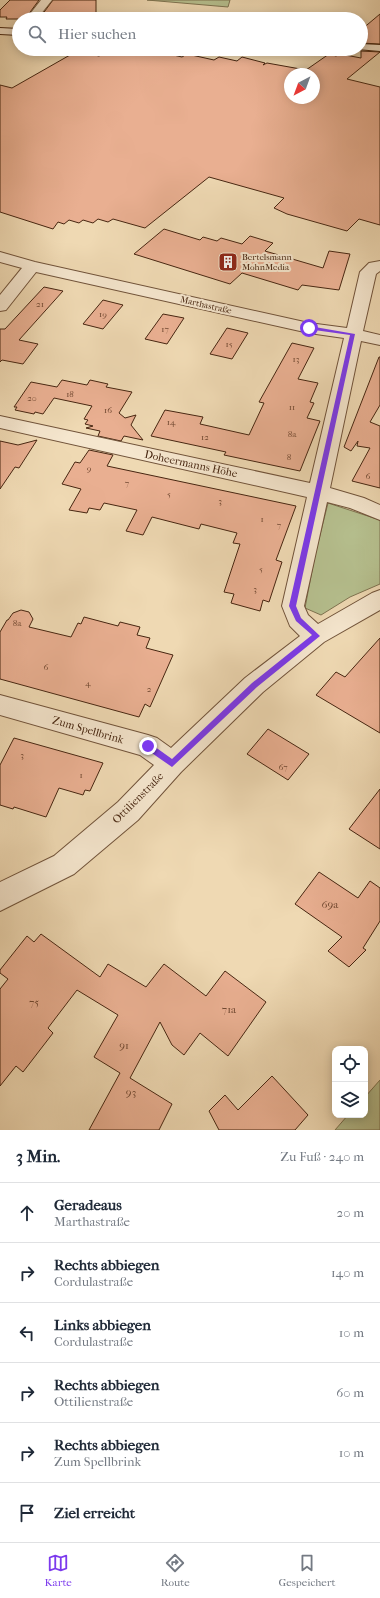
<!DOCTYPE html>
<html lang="de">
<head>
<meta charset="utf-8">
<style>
	:root { --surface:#fff; --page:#f6f6f7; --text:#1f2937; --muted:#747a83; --line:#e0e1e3; --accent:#7c3aed }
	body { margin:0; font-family:"IM FELL French Canon",serif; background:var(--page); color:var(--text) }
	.controls { position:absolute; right:12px; bottom:12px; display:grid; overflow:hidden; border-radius:8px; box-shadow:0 2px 10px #0003 }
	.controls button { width:36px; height:36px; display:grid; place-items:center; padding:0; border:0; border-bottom:1px solid var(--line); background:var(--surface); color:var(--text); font:20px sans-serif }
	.compass { position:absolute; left:284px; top:68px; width:36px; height:36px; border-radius:50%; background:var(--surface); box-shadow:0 2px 10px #0003; rotate:221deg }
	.stop { position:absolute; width:12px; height:12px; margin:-9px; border:3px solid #7c3aed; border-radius:50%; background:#fff }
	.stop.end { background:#7c3aed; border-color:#fff; box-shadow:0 1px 4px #0008 }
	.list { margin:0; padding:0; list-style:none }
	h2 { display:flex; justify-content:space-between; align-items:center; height:52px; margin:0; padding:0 16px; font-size:17px }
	h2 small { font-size:13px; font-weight:400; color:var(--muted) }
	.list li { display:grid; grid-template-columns:26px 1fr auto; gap:12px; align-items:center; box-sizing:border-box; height:60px; padding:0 16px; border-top:1px solid var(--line) }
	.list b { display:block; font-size:15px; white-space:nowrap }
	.list p { margin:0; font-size:13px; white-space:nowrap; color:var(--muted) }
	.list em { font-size:13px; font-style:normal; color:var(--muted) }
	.icon { flex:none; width:22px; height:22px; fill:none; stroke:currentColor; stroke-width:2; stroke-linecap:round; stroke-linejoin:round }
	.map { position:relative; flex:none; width:380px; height:1130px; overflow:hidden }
	.search { position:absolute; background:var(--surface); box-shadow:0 2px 10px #0003; left:12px; right:12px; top:12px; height:44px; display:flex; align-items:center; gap:10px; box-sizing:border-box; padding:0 14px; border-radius:22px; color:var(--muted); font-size:15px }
	.sheet { height:412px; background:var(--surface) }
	nav { display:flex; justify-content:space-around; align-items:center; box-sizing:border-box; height:56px; border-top:1px solid var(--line); background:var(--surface); font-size:11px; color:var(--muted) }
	nav a { display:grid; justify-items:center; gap:2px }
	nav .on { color:var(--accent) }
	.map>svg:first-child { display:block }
</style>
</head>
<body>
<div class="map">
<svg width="380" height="1130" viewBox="0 0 380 1130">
	<rect width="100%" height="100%" fill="#efd9b3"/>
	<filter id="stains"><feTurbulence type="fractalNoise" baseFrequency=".005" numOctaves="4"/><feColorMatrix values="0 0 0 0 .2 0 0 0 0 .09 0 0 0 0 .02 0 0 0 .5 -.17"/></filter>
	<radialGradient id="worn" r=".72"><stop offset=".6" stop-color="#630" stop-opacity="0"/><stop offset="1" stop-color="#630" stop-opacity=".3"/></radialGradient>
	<g fill="#b6c08f" stroke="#7e7350">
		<path d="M147,0H230L228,7Z"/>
		<path d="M328,503L380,520V584L350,597L321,615L305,608L315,555Z"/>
		<path d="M380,1080V1130H335L348,1115H365V1097Z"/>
	</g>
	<g fill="#e9af91" stroke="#472611" fill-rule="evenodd">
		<path d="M10,0H39L25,19H6L7,17H0V10Z"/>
		<path d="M53,0H96V14L54,16L52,19H39Z"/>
		<path d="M380,14V44L361,43V30Z"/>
		<path d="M110,50L128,54L133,50L150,54L156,51L182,57L187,54L214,60L219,57L237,61L242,57L265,63L263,65L267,63L306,70L329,54L336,56L340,54L361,58V51L380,52L347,79L380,87V225L359,219L347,231L287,214L274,208L284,198L209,177L145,228L113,219L108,222L98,219L93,223L83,220L79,223L69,220L64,224L58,222L53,229L0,212V85L12,88L77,51L99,56ZM290,74H314V98H290Z"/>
		<path d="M164,229L200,240L203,237L217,241L221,238L242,244L250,236L273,243L265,251L323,268L329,251L350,254L339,290L302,285L298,290L242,273L230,284L134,254Z"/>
		<path d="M44,287L63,291L19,340L38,344L23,364L2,360L0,362V329H5Z"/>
		<path d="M103,300L123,305L103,329L83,324Z"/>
		<path d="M163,314L184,318L167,344L145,339Z"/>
		<path d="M227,328L248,333L232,359L210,354Z"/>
		<path d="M292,343L314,348L298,379L318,383L310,402L314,403L307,418L320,421L300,471L224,455L226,452L151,436L165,410L203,417L200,424L249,435L264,403L259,402Z"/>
		<path d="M379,357H380V405L370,422L380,426V488L352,481L370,448L357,446L358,441L351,451L344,447Z"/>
		<path d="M62,380L87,385L90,380L108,384L106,387L132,392L119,413L125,418L136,415L131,425L143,440L124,436L121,441L98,436L100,431L86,428L93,426L85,424L88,420L84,419L92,406L54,398L43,414L35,412L34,414L15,410L17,407H14L31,382L57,387Z"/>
		<path d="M37,440L19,468L15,467L0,489V441L18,445Z"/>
		<path d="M89,450L113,455L107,466L296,506L276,560L282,562L269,602L263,600L260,611L231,603L234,594L224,592L240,544L233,543L237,533L201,524L199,529L152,517L143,535L126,531L137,510L104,503L100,510L89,508L87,513L69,510L81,489L62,484L75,462L80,463Z"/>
		<path d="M21,610L29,612L33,619L29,627L71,637L78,623L81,624L84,617L118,626L120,622L140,627L137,635L150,638L146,648L173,655L150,707L145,704L139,717L0,679V632L7,620H8L13,613Z"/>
		<path d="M380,638V733L316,695L336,672L345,677Z"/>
		<path d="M268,729L309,754L288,780L247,754Z"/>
		<path d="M14,738L103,763L90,791L85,790L83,795L59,788L46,817L14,807L13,809L0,805V765Z"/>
		<path d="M380,789V849L349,829Z"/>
		<path d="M319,872L358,898L370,881L380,888V921L363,948L366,950L349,967L328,951L342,937L295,904Z"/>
		<path d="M41,934L100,977L108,964L146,987L164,964L206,996L225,971L266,1002L228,1056L200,1033L184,1055L172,1045L160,1022L130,1078L172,1104L159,1130H89L120,1073L94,1057L118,1015L77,990L48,1028L53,1033L23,1072L16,1066L0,1086V989L8,979L0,973V970L27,936L34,942Z"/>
		<path d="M272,1076L308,1115L295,1130H219L209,1111L225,1095L238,1110Z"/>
	</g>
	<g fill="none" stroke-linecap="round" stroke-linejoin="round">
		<g stroke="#71533a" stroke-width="2">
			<g id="minor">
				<path d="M41,0H52L37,19H26Z"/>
				<path d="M0,252L35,262L309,323L347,328L360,272L369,263L380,261V271L376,274L363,331L380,335V345L361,341L330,488L364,498L380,505V520L350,508L327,502L304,606L308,615L318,624L372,593L380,590V610L324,642L263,692L181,772L138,820L74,874L0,911V882L54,856L118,802L154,765L140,755L0,715V695L148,735L157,738L171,748L245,678L300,636L290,626L282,606L307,497L0,428V416L310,483L344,338L309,333L36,272L6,310L0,311V295L22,268L0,262Z"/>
			</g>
		</g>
		<g stroke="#472611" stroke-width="2">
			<g id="secondary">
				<path d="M0,28L19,29V35L0,34Z"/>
				<path d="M361,44L380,45V51L357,49H361Z"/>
			</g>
		</g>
		<use href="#minor" fill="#f5e6ce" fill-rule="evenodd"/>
		<use href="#secondary" fill="#f5e6ce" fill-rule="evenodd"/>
	</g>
	<path fill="#7c3aed" d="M309,326L355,334L296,606L301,618L320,636L257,687L172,767L146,749V744H151L172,759L252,683L312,635L296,621L289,606L350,335L307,329V327Z"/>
	<defs>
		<g id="building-square" transform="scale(1)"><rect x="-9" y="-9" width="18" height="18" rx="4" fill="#8f2418" stroke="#f5e6ce"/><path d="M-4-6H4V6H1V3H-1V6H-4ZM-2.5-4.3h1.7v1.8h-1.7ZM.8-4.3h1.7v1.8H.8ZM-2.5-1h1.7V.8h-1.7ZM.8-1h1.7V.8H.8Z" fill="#fff"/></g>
	</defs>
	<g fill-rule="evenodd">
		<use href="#building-square" x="228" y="262"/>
	</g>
	<g text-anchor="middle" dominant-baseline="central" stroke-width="4" stroke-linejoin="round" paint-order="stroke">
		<g font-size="9" fill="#472611" stroke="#f5e6ce" text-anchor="start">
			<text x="242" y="257">Bertelsmann<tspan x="242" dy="10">MohnMedia</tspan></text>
		</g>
		<g font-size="9" fill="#704831">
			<text x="40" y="304">21</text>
			<text x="103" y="314">19</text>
			<text x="165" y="329">17</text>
			<text x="229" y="344">15</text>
			<text x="296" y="359">13</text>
			<text x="70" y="394">18</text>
			<text x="32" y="398">20</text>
			<text x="292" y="407">11</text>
			<text x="108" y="410">16</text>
			<text x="171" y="422">14</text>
			<text x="292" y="434">8a</text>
			<text x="205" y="437">12</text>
			<text x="289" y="457">8</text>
			<text x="89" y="468">9</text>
			<text x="368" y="476">6</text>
			<text x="127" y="483">7</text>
			<text x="169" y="494">5</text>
			<text x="220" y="501">3</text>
			<text x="262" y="519">1</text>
			<text x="279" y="525">7</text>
			<text x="261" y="569">5</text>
			<text x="255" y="589">3</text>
			<text x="17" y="623">8a</text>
			<text x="46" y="667">6</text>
			<text x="88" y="683">4</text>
			<text x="149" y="689">2</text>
			<text x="22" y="755">3</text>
			<text x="283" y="767">67</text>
			<text x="81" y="775">1</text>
		</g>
		<g font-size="9" fill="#472611" stroke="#f5e6ce">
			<text transform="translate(206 305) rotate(13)">Marthastraße</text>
		</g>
		<g font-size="11" fill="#472611" stroke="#f5e6ce">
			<text transform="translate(191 464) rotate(12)">Doheermanns Höhe</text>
			<text transform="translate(88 730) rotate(16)">Zum Spellbrink</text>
			<text transform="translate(138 798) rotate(-45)">Ottilienstraße</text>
		</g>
		<g font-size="11" fill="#704831">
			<text x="330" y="904">69a</text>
			<text x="34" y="1002">75</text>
			<text x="229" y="1009">71a</text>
			<text x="124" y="1045">91</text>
			<text x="131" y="1092">93</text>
		</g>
	</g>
	<rect width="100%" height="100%" filter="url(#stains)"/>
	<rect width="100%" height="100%" fill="url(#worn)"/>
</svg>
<div class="controls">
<button><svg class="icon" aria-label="locate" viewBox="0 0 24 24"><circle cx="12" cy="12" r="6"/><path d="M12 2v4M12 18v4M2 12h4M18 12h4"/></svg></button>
<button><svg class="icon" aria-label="layers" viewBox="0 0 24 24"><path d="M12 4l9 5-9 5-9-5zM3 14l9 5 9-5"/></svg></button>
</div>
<svg class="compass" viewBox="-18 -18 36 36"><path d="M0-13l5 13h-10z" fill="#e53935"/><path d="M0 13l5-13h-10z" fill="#747a83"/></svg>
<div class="stop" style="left:309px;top:328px"></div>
<div class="stop end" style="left:148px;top:746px"></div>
<div class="search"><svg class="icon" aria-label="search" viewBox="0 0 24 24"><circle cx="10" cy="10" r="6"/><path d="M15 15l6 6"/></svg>Hier suchen</div>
</div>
<section class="sheet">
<h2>3 Min.<small>Zu Fuß · 240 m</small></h2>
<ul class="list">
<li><svg class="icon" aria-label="ahead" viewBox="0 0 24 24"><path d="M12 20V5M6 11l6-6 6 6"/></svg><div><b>Geradeaus</b><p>Marthastraße</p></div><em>20 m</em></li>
<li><svg class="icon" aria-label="right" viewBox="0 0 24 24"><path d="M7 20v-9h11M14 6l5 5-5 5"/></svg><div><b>Rechts abbiegen</b><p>Cordulastraße</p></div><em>140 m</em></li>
<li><svg class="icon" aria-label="left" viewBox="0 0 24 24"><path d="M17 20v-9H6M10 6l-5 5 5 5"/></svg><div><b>Links abbiegen</b><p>Cordulastraße</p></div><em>10 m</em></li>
<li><svg class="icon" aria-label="right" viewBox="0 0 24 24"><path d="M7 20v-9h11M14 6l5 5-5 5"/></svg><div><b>Rechts abbiegen</b><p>Ottilienstraße</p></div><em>60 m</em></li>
<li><svg class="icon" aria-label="right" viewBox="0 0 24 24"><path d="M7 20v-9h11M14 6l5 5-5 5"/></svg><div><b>Rechts abbiegen</b><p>Zum Spellbrink</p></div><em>10 m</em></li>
<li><svg class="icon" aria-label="arrive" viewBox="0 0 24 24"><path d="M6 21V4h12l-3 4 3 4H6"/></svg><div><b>Ziel erreicht</b></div></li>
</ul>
</section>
<nav>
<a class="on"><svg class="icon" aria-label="map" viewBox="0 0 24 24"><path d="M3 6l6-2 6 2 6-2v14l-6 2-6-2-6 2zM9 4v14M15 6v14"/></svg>Karte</a>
<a><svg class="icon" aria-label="directions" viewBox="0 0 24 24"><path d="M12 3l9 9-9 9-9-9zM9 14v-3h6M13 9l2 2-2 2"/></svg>Route</a>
<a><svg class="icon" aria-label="saved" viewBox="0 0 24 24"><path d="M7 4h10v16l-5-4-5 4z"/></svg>Gespeichert</a>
</nav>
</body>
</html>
